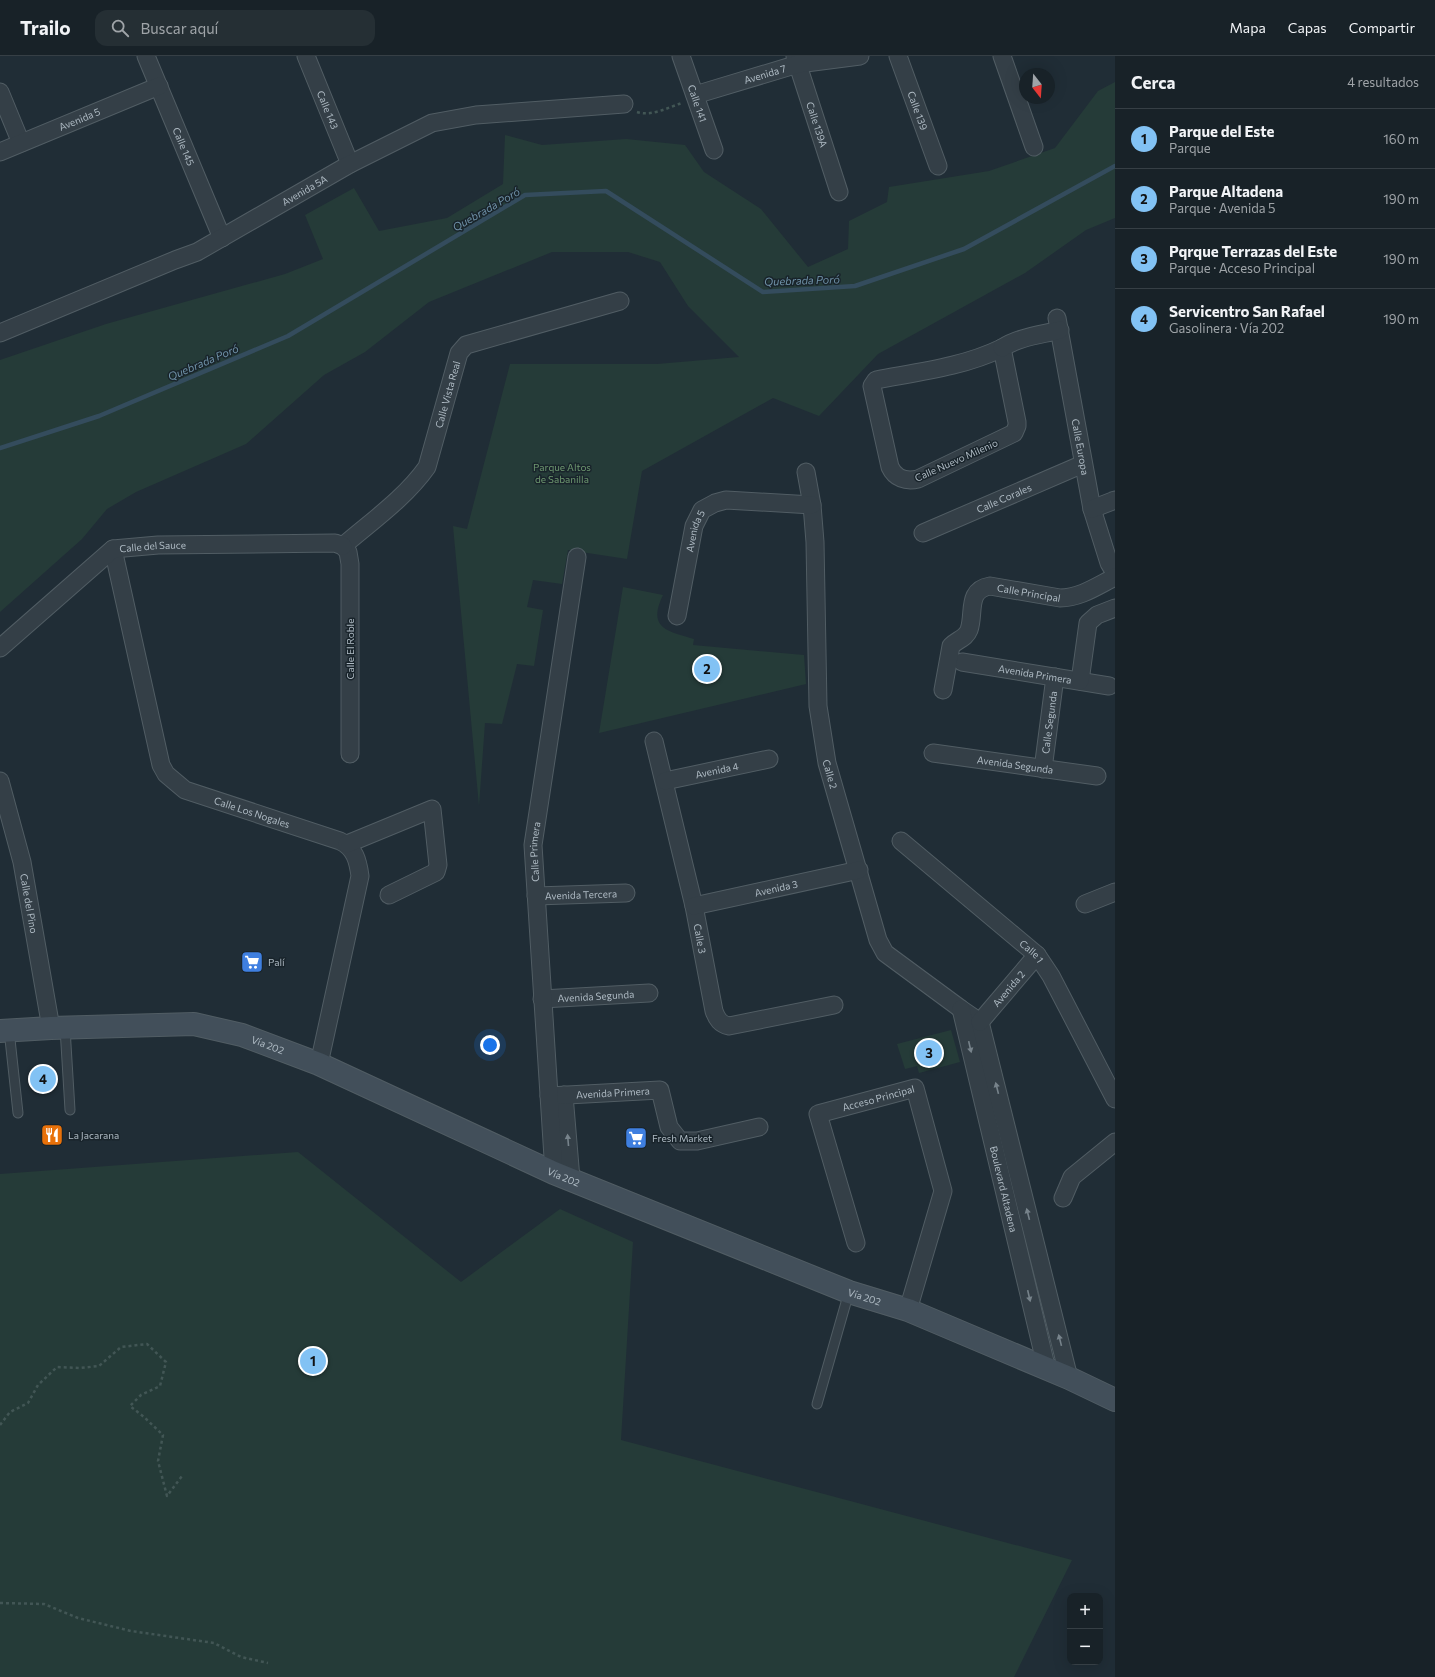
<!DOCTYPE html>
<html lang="es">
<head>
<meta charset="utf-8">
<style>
	:root { --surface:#182228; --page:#252f34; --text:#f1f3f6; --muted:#9fa4a8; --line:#363f45; --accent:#82c2f4 }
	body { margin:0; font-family:Commissioner,sans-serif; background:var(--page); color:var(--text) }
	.controls { position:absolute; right:12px; bottom:12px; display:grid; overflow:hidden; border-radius:8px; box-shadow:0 4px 16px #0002 }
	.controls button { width:36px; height:36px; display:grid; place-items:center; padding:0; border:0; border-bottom:1px solid var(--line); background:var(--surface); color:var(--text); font:20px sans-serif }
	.compass { position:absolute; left:1019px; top:12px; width:36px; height:36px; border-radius:50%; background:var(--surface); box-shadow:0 4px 16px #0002; rotate:163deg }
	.you { position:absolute; left:490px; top:989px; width:14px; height:14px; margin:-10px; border:3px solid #fff; border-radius:50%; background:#1a73e8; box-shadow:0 0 0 6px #1a73e833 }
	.badge { display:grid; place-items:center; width:26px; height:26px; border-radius:50%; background:var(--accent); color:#111; font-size:13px; font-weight:700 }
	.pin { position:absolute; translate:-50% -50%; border:2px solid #fff; box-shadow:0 1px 4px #0006 }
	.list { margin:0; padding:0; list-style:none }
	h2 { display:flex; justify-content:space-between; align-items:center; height:52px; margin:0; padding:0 16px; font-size:17px }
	h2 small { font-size:13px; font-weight:400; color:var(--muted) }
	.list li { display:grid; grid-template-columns:26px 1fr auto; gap:12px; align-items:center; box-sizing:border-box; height:60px; padding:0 16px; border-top:1px solid var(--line) }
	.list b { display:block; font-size:15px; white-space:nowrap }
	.list p { margin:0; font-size:13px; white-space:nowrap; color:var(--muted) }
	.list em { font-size:13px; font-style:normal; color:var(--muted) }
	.icon { flex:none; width:22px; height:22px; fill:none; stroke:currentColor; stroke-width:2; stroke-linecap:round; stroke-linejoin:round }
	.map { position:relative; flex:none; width:1115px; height:1621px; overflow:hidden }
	header { display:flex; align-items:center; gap:24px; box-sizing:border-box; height:56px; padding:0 20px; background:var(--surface); border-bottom:1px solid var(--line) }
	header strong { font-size:19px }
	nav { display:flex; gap:22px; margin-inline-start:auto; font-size:14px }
	.search { width:280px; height:36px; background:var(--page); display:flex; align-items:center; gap:10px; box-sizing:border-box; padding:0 14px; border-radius:12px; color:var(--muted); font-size:15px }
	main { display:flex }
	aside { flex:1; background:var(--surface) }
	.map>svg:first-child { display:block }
</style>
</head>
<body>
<header>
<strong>Trailo</strong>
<div class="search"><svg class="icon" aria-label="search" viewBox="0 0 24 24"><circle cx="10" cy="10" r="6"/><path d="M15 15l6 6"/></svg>Buscar aquí</div>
<nav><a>Mapa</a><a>Capas</a><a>Compartir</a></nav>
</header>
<main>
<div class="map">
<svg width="1115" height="1621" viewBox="0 0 1115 1621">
	<rect width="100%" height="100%" fill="#202d36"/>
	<g fill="#253b38">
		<path d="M1115,26V162L1086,174L1025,217L878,298L819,360L773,342L642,415L627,503L568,494L562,528L533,524L527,551L543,554L534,610L517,608L502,668L485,667L479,750L453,470L467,473L510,308H657L739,301L688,250L660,206L628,196H552L429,246L365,296L324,319L246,388L136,436L107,453L82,483L0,556V304L106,268L285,218L323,203L305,159L354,132L379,175L447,162L503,128L505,79L542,89L626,83L685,89L704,116L761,153L808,211L848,193L849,165L887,146L889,131L989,115L1055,92L1098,35Z"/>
		<path d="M623,531L663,539C647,572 667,575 694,583L693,589L804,599L806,628L599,677Z"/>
		<path d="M951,974L960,1006L919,1017L917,1010L905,1013L897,988Z"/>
		<path d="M298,1096L461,1226L560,1153L633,1186L621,1384L1072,1504L1014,1621H0V1118Z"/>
	</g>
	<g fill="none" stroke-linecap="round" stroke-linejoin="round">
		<path stroke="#344c5d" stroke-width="4.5" d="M0,392L99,360L288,280L525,139L606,135L763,236L855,230L964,193L1115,110"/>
		<g stroke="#515d64" stroke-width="11">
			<g id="service">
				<path d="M65,972L70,1054"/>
				<path d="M9,974L18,1057"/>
				<path d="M817,1348L849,1236"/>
			</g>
		</g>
		<g stroke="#515d64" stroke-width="19">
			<g id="minor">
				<path id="s1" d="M146,0L222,182"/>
				<path id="s2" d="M306,0L350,108"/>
				<path id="s3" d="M681,0L714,94"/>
				<path id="s4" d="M795,0L839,136"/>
				<path id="s5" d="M898,0L938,110"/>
				<path d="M1002,0L1034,91"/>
				<path d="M0,36L21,87"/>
				<path id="s6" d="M695,39L798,8L860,0"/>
				<path id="s7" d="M0,96L159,30"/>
				<path id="s8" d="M1057,262L1092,453L1109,507L1115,517"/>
				<path id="s9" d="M0,277L175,204L197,196L350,108L432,67L476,59L624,48"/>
				<path d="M1002,292L1017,366V370L1014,377L918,423C906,426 895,422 890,411L872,330L876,324C918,316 963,311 1002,292Z"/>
				<path d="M1002,292C1019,281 1040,279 1060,274"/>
				<path id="s10" d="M806,416L812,449L815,486L818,650L827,707L878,884L885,897L961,953L980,966"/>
				<path d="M1092,453L1115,444"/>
				<path id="s11" d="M923,477L1083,408"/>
				<path id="s12" d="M343,490C372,465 405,442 427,411L459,297L466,289L620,245"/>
				<path d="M343,490L348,496L350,508V698"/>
				<path id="s13" d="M113,493L161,709L166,718L185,734L340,785C355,792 358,805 360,820L319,1008"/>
				<path id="s14" d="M677,560L694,470L702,454L715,447L726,444L812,449"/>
				<path id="s15" d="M0,592L113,493L158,489L335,487L343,490"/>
				<path id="s16" d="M962,606L1109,630"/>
				<path d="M1080,625L1088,567L1097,559L1115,552"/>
				<path id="s17" d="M943,634L951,590C957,584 966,582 969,574C975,557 966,534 990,530L1060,542C1080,542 1097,530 1115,521"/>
				<path id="s18" d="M654,685L694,850L714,955C717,963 720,968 729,970L834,949"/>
				<path id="s19" d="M933,697L1097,720"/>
				<path id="s20" d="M1043,713L1055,621"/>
				<path id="s21" d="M0,725L22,806L51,972"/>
				<path id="s22" d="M665,725L769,703"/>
				<path id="s23" d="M901,785L1037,899L1051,920L1115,1043"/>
				<path d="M347,788L432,753L438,809L436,816L389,839"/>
				<path id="s24" d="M536,840L626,837"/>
				<path d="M1085,848L1115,836"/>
				<path id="s25" d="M694,850L859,814"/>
				<path id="s26" d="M542,943L649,937"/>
				<path id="s27" d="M961,953L1047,1314"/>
				<path d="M980,966L1069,1322"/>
				<path id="s28" d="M980,966L1037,899"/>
				<path d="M564,1039L571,1123"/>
				<path id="s29" d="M549,1040L660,1034L669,1071L680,1085H697L759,1071"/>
				<path id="s30" d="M554,1117L533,789L577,501"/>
				<path d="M1063,1142L1072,1121L1115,1086"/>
				<path id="s31" d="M856,1187L818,1058L915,1032L943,1135L908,1254"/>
			</g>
		</g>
		<g stroke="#515d64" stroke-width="24">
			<g id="secondary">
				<path id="s32" d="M0,975L51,972L194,968L242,979L319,1008L554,1117L849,1236L908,1254L1069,1322L1115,1344"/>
			</g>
		</g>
		<g stroke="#425655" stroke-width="2.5" stroke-dasharray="3 3" stroke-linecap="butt">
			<path d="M637,56C651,61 669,51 682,47"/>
			<path d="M0,1369L10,1356L28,1347L38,1329L57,1311L80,1312L99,1310L121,1291L147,1288L166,1306L160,1330L141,1339L130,1350L144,1361L163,1379L158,1405L167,1440L182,1420"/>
			<path d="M0,1547L44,1548L78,1562L131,1575L214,1587L241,1601L268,1607"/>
		</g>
		<use href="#service" stroke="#343f47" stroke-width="9"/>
		<use href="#minor" stroke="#343f47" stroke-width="17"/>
		<use href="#secondary" stroke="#424f5a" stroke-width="22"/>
	</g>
	<defs><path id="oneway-solid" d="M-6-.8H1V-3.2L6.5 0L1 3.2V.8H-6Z"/></defs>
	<g fill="#77838b">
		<use href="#oneway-solid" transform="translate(970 991) rotate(77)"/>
		<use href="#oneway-solid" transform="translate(997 1032) rotate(-104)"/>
		<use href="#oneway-solid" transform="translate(568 1084) rotate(-95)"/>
		<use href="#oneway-solid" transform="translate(1028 1158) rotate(-104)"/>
		<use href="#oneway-solid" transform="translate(1029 1240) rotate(77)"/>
		<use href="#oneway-solid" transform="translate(1060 1284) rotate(-104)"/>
	</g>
	<defs>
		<g id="supermarket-square" transform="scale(1.15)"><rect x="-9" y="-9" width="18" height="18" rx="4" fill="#3f7fe0" stroke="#19242b"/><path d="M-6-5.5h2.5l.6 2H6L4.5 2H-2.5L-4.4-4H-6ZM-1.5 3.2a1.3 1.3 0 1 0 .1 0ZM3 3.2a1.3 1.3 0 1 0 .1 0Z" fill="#fff"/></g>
		<g id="restaurant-square" transform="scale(1.15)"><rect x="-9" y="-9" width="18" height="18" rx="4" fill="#e8710a" stroke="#19242b"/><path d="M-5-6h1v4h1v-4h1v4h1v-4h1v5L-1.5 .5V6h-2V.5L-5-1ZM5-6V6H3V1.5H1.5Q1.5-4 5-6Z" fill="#fff"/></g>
	</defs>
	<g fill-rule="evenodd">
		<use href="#supermarket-square" x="252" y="906"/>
		<use href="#restaurant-square" x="52" y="1079"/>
		<use href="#supermarket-square" x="636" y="1082"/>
	</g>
	<g text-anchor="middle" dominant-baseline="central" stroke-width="3" stroke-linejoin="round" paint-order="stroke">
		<g font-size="10" fill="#aebac3" stroke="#19242b">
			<text stroke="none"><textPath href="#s6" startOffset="73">Avenida 7</textPath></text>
			<text stroke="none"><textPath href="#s3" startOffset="50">Calle 141</textPath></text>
			<text stroke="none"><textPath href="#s2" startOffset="58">Calle 143</textPath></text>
			<text stroke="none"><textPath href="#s5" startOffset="58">Calle 139</textPath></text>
			<text stroke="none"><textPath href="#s7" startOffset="86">Avenida 5</textPath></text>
			<text stroke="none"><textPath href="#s4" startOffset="72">Calle 139A</textPath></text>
			<text stroke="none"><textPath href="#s1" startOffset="98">Calle 145</textPath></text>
			<text stroke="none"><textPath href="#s9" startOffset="337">Avenida 5A</textPath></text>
			<text stroke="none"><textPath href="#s12" startOffset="191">Calle Vista Real</textPath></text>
			<text stroke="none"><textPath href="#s8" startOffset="131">Calle Europa</textPath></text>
			<text transform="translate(956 404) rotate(-24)">Calle Nuevo Milenio</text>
			<text stroke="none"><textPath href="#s11" startOffset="88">Calle Corales</textPath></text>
			<text stroke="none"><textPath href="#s14" startOffset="87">Avenida 5</textPath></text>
			<text stroke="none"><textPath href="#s15" startOffset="190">Calle del Sauce</textPath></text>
			<text stroke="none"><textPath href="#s17" startOffset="162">Calle Principal</textPath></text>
			<text transform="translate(350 593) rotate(-90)">Calle El Roble</text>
			<text stroke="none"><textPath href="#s16" startOffset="74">Avenida Primera</textPath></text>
			<text stroke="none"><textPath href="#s20" startOffset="47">Calle Segunda</textPath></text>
			<text stroke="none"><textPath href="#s19" startOffset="83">Avenida Segunda</textPath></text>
			<text stroke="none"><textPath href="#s22" startOffset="53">Avenida 4</textPath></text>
			<text stroke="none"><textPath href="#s10" startOffset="304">Calle 2</textPath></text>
			<text stroke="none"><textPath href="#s13" startOffset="327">Calle Los Nogales</textPath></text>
			<text stroke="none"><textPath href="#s30" startOffset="322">Calle Primera</textPath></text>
			<text stroke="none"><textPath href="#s25" startOffset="84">Avenida 3</textPath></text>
			<text stroke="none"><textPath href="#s24" startOffset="45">Avenida Tercera</textPath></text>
			<text stroke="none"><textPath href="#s21" startOffset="126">Calle del Pino</textPath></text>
			<text stroke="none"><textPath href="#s18" startOffset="203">Calle 3</textPath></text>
			<text stroke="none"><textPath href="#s23" startOffset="171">Calle 1</textPath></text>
			<text stroke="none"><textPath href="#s28" startOffset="44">Avenida 2</textPath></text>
			<text stroke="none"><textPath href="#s26" startOffset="54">Avenida Segunda</textPath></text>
			<text stroke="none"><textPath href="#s32" startOffset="271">Vía 202</textPath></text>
			<text stroke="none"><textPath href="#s29" startOffset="64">Avenida Primera</textPath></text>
			<text stroke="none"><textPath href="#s31" startOffset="197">Acceso Principal</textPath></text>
			<text stroke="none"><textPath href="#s32" startOffset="595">Vía 202</textPath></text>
			<text stroke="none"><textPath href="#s27" startOffset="185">Boulevard Altadena</textPath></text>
			<text stroke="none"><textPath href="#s32" startOffset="919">Vía 202</textPath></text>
		</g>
		<g font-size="10" fill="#6e9870" stroke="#19242b">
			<text x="562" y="411">Parque Altos<tspan x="562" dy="12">de Sabanilla</tspan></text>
		</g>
		<g font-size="10" fill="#aebac3" stroke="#19242b" text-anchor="start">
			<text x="268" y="906">Palí</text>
			<text x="68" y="1079">La Jacarana</text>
			<text x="652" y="1082">Fresh Market</text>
		</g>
		<g font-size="11" font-style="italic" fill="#6f91a7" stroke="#19242b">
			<text transform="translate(486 153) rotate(-30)">Quebrada Poró</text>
			<text transform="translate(802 224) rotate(-2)">Quebrada Poró</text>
			<text transform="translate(203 306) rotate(-23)">Quebrada Poró</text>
		</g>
	</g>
</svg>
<div class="controls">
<button>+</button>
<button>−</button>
</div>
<svg class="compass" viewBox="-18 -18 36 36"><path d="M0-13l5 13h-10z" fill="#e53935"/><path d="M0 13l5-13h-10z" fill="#9fa4a8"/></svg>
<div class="you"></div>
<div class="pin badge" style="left:313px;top:1305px">1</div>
<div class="pin badge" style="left:707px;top:613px">2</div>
<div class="pin badge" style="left:929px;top:997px">3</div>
<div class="pin badge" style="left:43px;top:1023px">4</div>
</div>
<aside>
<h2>Cerca<small>4 resultados</small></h2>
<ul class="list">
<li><span class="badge">1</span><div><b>Parque del Este</b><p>Parque</p></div><em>160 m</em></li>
<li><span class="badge">2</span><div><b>Parque Altadena</b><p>Parque · Avenida 5</p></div><em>190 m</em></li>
<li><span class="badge">3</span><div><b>Pqrque Terrazas del Este</b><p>Parque · Acceso Principal</p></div><em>190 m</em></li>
<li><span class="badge">4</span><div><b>Servicentro San Rafael</b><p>Gasolinera · Vía 202</p></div><em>190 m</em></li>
</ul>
</aside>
</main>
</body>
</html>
